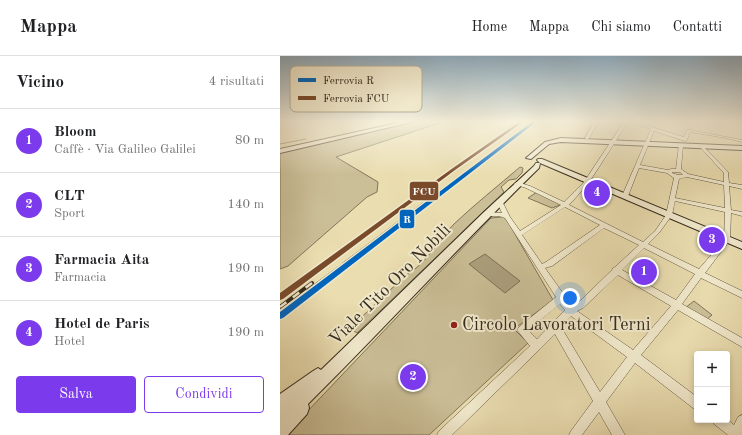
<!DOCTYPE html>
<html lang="it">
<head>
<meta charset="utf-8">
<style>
	:root { --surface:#fff; --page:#f2f2f2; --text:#202124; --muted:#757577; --line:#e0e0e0; --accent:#7c3aed }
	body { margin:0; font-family:"Old Standard TT",serif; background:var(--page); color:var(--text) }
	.controls { position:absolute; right:12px; bottom:12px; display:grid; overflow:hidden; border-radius:4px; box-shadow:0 2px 6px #0003 }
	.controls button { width:36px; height:36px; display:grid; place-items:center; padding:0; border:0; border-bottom:1px solid var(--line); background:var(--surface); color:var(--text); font:20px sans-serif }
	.you { position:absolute; left:290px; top:242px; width:14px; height:14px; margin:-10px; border:3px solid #fff; border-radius:50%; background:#1a73e8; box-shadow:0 0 0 6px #1a73e833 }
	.badge { display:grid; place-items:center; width:26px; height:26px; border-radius:50%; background:var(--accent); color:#fff; font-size:13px; font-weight:700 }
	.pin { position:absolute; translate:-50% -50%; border:2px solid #fff; box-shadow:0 1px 4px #0006 }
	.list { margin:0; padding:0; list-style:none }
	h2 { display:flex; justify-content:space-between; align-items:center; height:52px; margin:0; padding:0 16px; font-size:17px }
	h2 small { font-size:13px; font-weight:400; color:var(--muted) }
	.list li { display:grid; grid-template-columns:26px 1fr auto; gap:12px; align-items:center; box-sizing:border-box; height:64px; padding:0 16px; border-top:1px solid var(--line) }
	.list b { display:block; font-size:15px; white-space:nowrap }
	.list p { margin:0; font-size:13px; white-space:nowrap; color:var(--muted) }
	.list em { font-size:13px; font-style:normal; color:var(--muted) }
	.actions { display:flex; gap:8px; padding:12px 16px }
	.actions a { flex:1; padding:9px 0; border:1px solid var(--accent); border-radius:4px; text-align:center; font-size:14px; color:var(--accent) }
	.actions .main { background:var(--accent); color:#fff }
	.map { position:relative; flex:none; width:462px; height:379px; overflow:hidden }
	header { display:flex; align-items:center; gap:24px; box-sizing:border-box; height:56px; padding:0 20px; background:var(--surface); border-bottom:1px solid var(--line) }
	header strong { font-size:19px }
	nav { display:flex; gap:22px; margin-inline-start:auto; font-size:14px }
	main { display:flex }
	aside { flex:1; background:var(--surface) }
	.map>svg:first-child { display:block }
</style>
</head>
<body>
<header>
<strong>Mappa</strong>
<nav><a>Home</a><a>Mappa</a><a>Chi siamo</a><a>Contatti</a></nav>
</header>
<main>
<aside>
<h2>Vicino<small>4 risultati</small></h2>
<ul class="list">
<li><span class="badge">1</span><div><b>Bloom</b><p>Caffè · Via Galileo Galilei</p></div><em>80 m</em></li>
<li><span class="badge">2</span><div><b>CLT</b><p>Sport</p></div><em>140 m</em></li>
<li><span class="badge">3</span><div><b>Farmacia Aita</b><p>Farmacia</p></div><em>190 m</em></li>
<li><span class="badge">4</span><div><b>Hotel de Paris</b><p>Hotel</p></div><em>190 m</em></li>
</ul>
<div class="actions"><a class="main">Salva</a><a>Condividi</a></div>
</aside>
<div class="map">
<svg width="462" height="379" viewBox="0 0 462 379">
	<rect width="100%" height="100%" fill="#eaddb0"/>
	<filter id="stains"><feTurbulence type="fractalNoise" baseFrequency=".005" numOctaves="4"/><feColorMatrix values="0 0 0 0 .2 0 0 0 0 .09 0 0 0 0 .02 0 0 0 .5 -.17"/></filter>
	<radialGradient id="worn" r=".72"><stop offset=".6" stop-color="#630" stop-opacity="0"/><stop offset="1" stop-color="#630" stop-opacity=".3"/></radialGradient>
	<g fill="#cbbf97" stroke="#80755a">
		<path d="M132,66H163L56,101L98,126L97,136L87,141L8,210L0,213V97Z"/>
		<path d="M240,111L243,112L242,117L236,123L229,124L221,131L224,136L77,277L70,272L126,219C149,206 156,186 174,168C195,148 218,130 240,111Z"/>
		<path d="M257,136L283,148L272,152L248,142Z"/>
		<path d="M224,159L273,244L234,273L248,287L149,379H5L211,162L221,161Z"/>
		<path d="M414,245L432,259L426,264L405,252Z"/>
	</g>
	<path fill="#aca07e" stroke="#7c7157" d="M205,198L240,225L225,237L189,208Z"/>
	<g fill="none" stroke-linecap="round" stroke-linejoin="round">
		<path stroke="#7c7157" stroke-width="1" d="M0,88L26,83"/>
		<g stroke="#625842" stroke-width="1">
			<g id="street">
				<path d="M314,66H318L310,81L308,83H306L305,82Z"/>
				<path d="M344,66H348L308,128L289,149L363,186L375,175L386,159L394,122L387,117L359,112L348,140L345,142L343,141L342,140L371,73L349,66H355L404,81L407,74H410L462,84V86L446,82L410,76L407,84L405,85L374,75L360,109L388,114L391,113H396L399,89L401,88L403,89L401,113L408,118L444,126V117L420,91V89H422L448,116L449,127L462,129V133L449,130L451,154L462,156V160L451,157L450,184L425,217L462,235V242L421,222L402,248L462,282V291L398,254L361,299L417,341V354L413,352L355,307L326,346L345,379H332L319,356L302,379H289L291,375L313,345L275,278L260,293L172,379H157L159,375L250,290L237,274L239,271L276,241L225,162L219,160H207L204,158L207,156L222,157L217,146L220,144L222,145L230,161L240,175L281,149L246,132L234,128L237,126L250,130L284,146L304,126ZM392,116H400L403,119H398L392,117ZM407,121L444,129L445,152L395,142L399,123ZM395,145L445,156L444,184L419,213L368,188L379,177L392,159ZM285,151L320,169L266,206L262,208L242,179ZM324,172L359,189L335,211L333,212L332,214L297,248L292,250L265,212L272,210ZM364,192L415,218L396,244L342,214ZM338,219L391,250L353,294L297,255L303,252ZM280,248L285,254L257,283L248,274ZM291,260L347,301L320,336L281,271Z"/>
				<path d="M456,66L462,67V69L457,67Z"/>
				<path d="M462,359V379H448L434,368L432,364L447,363L454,369L458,361Z"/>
			</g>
		</g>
		<g stroke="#352b1d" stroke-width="2">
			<g id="secondary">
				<path d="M122,66H132L0,97V93Z"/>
				<path d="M281,82L462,90V94L281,86L269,88L251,103L246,102L265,86Z"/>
				<path d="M258,103H262L462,186V193L260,107L259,112C180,189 106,271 28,348L29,352L27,358L8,379H0V338L33,315L38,312L41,314L204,156L254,110L256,107H260L257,104Z"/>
			</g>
		</g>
		<use href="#street" fill="#f1e9cc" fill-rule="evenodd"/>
		<use href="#secondary" fill="#f1e9cc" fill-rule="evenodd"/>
		<g stroke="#352b1d" stroke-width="2">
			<path id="rail-far3" d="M204,103L252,66"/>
		</g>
		<g stroke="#352b1d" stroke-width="2.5">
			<path id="rail-far2" d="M142,149L205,102"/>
		</g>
		<g stroke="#352b1d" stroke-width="3.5">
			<path id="rail-far1" d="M64,208L144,148"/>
		</g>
		<g stroke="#352b1d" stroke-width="4">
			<g id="rail">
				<path d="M28,235L66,207"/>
				<path d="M0,251L32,227"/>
			</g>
		</g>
		<use href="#rail-far3" stroke="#f1e9cc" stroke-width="1" stroke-dasharray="3.5" stroke-linecap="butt"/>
		<use href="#rail-far2" stroke="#f1e9cc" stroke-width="1.5" stroke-dasharray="4.5" stroke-linecap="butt"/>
		<use href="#rail-far1" stroke="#f1e9cc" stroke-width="2" stroke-dasharray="5.5" stroke-linecap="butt"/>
		<use href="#rail" stroke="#f1e9cc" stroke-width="2.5" stroke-dasharray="8" stroke-linecap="butt"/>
		<g stroke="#f1e9cc" stroke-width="3">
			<path id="rail-1" d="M252,66H256L3,262L0,263V256Z"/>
		</g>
		<g stroke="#f1e9cc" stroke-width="3">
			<path id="rail-2" d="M239,66H243L175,114L3,243L0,244V237L173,112Z"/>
		</g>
		<use href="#rail-1" fill="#0065bd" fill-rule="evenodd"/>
		<use href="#rail-2" fill="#7a4b2a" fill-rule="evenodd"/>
	</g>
	<linearGradient id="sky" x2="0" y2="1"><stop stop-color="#90acbe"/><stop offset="0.55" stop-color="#f6f0db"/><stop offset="1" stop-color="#f6f0db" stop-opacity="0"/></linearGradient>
	<rect width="462" height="119" fill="url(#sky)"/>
	<circle fill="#8f2418" stroke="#f1e9cc" stroke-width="1.5" cx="174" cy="269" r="4"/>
	<g text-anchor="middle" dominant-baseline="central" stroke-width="4" stroke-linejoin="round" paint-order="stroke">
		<g font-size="18" fill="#352b1d" stroke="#f1e9cc">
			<text transform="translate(110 229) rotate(-45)">Viale Tito Oro Nobili</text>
		</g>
		<g font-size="18" fill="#352b1d" stroke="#f1e9cc" text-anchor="start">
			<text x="182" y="269">Circolo Lavoratori Terni</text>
		</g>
	</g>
	<rect x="10" y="10" width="132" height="46" rx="6" fill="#f1e9cc" stroke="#b9b098" stroke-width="1"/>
	<rect x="18" y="22" width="18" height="4" fill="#0065bd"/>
	<rect x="18" y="40" width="18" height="4" fill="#7a4b2a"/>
	<g font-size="11" fill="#352b1d">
		<text x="43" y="28">Ferrovia R</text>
		<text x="43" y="46">Ferrovia FCU</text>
	</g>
	<g stroke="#f1e9cc" stroke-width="1.5">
		<rect x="129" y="125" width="30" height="20" rx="4" fill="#7a4b2a"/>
		<rect x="119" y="153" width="16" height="20" rx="4" fill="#0065bd"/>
	</g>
	<g font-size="11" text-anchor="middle" font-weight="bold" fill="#fff">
		<text x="144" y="139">FCU</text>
		<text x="127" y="167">R</text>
	</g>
	<rect width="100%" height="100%" filter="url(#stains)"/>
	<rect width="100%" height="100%" fill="url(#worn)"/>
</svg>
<div class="controls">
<button>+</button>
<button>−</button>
</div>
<div class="you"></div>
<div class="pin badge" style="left:364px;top:216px">1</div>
<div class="pin badge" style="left:133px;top:321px">2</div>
<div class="pin badge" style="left:432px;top:184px">3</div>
<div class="pin badge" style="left:317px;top:137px">4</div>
</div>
</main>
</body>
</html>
